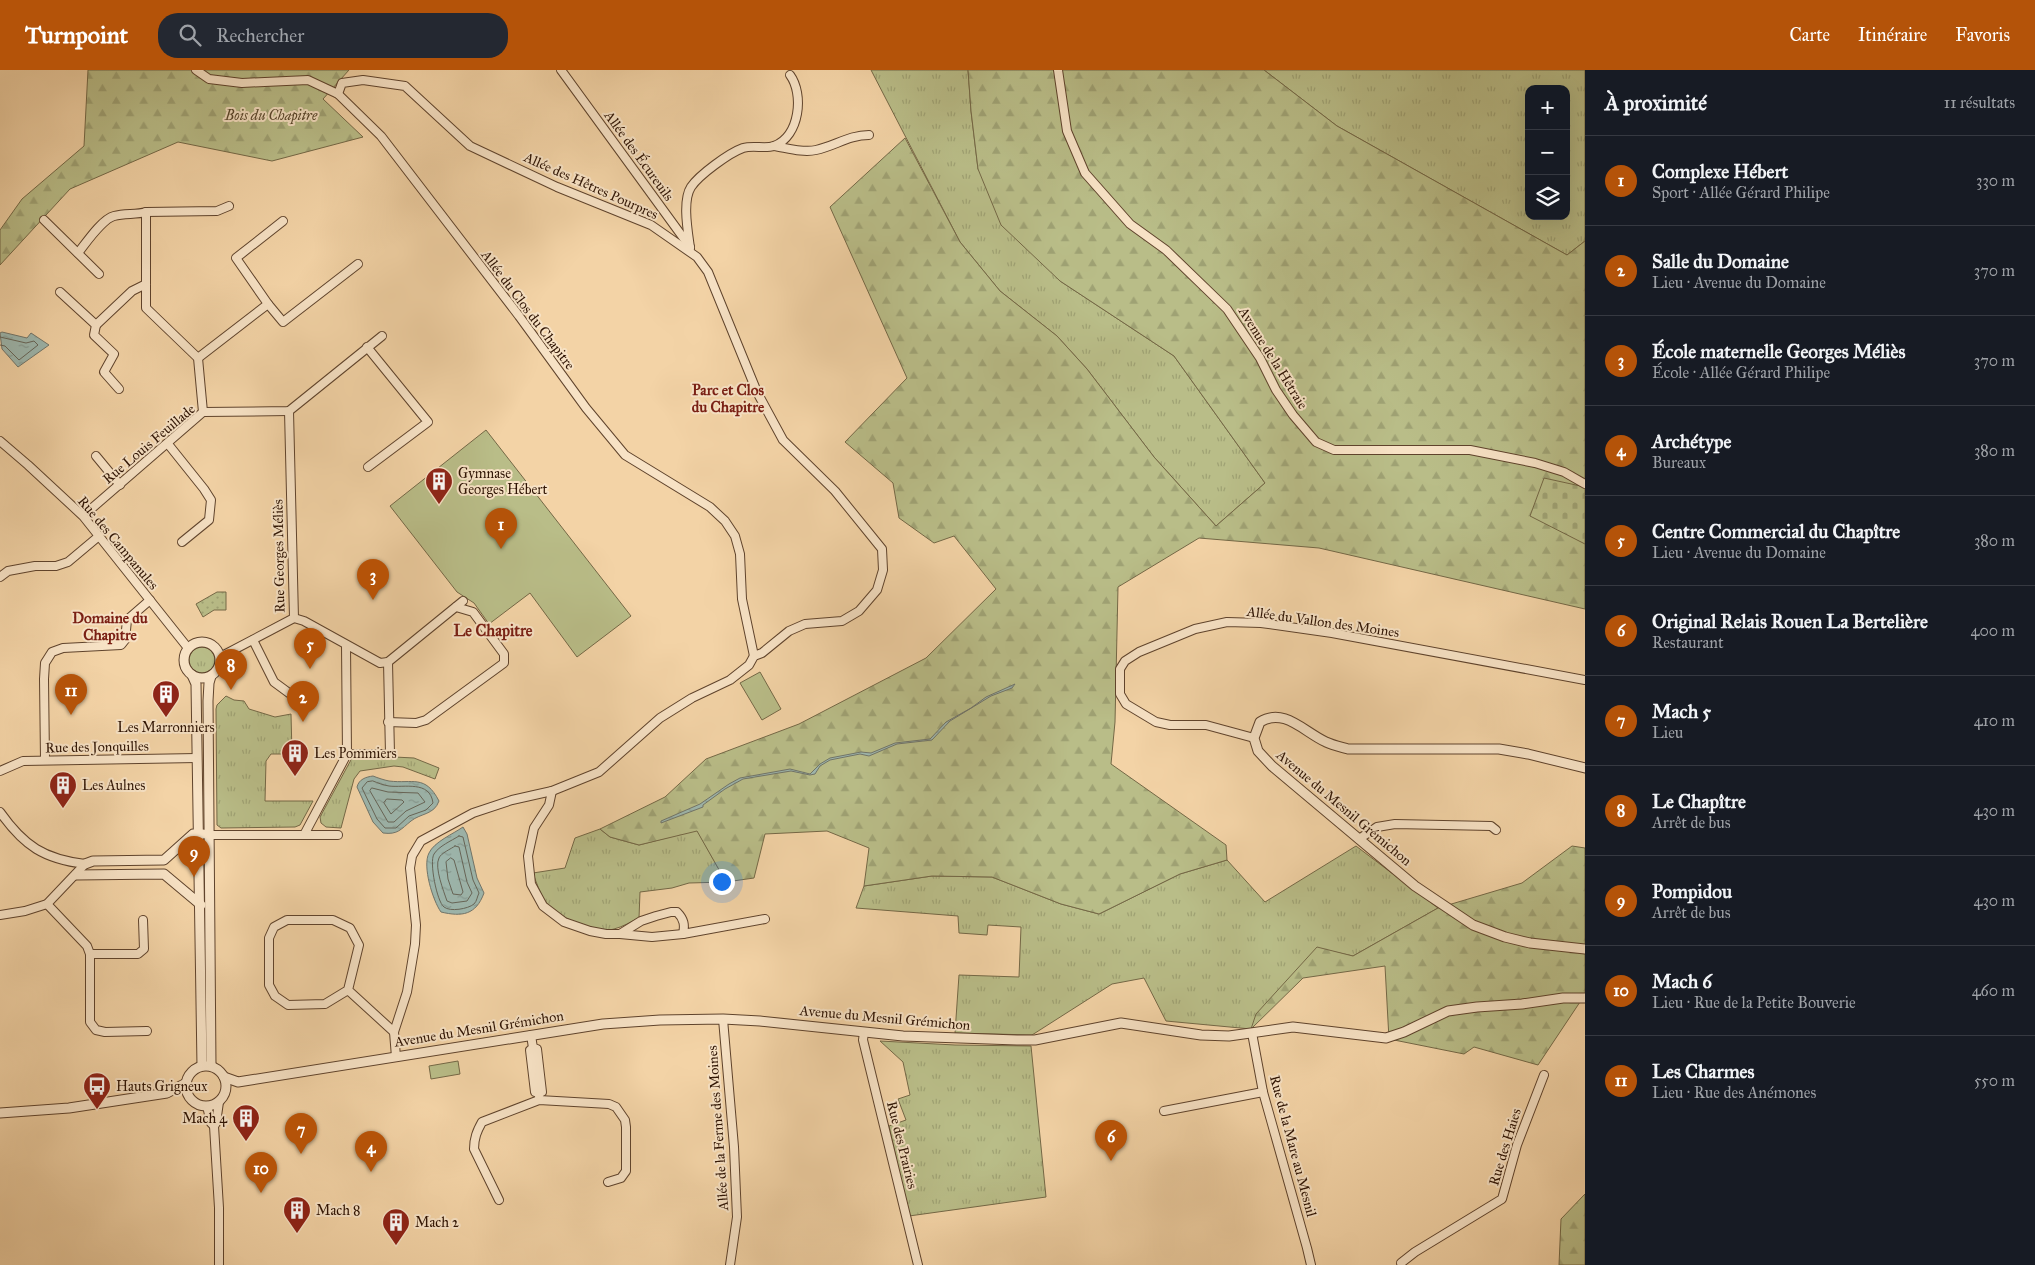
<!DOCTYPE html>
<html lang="fr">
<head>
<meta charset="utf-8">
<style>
	:root { --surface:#171b24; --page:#242831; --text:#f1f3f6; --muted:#9ea1a6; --line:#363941; --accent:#b45309 }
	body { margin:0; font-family:"IM FELL Great Primer",serif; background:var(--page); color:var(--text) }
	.controls { position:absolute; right:15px; top:15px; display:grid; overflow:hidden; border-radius:10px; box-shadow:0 5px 20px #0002 }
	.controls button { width:45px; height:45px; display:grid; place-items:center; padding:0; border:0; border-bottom:1px solid var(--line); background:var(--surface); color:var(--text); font:25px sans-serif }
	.you { position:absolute; left:721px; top:811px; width:18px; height:18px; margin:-12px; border:4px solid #fff; border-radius:50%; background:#1a73e8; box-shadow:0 0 0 8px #1a73e833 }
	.badge { display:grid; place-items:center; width:32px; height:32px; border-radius:50%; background:var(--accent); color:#fff; font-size:16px; font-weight:700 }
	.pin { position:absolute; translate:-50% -41px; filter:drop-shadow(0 1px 2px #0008) }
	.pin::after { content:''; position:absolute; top:26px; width:18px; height:15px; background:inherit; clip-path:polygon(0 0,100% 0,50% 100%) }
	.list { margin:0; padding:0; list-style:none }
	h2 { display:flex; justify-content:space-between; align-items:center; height:65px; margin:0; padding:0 20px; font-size:21px }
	h2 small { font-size:16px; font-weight:400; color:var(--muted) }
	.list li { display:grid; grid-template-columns:32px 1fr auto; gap:15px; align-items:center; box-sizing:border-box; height:90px; padding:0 20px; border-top:1px solid var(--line) }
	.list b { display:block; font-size:19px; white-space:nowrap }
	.list p { margin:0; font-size:16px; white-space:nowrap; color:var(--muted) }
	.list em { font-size:16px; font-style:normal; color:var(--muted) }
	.icon { flex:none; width:28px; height:28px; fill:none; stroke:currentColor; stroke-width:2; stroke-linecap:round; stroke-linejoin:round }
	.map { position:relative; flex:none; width:1585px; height:1195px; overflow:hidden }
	header { display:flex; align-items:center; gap:30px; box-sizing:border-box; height:70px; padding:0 25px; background:var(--accent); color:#fff }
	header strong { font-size:24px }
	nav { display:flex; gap:28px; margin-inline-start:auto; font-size:18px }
	.search { width:350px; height:45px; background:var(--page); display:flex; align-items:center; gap:12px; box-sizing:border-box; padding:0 18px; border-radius:20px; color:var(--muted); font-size:19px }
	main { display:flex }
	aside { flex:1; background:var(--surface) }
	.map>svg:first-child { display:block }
</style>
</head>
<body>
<header>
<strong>Turnpoint</strong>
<div class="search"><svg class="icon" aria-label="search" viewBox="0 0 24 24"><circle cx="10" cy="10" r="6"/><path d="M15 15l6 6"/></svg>Rechercher</div>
<nav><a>Carte</a><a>Itinéraire</a><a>Favoris</a></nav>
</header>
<main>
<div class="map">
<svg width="1585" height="1195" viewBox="0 0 1585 1195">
	<defs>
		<pattern id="grass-tufts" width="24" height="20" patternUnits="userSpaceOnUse" patternTransform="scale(1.25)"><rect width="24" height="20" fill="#b9bd88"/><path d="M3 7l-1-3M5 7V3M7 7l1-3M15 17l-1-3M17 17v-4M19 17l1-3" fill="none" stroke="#9fa274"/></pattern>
		<pattern id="forest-firs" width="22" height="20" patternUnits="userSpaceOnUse" patternTransform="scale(1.25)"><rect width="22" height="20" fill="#b9bd88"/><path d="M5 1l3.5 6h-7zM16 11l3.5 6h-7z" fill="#9fa274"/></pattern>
		<pattern id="cemetery-stones" width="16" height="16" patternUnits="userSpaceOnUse" patternTransform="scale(1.25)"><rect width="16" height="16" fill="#b9bd88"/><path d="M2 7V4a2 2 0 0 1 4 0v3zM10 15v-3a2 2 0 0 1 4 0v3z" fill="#9fa274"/></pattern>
		<pattern id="park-dots" width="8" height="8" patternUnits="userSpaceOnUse" patternTransform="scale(1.25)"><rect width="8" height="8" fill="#b9bd88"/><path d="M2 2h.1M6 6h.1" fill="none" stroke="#9fa274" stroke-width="1.8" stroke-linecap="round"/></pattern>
		<pattern id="water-ripples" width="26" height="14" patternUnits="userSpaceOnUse" patternTransform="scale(1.25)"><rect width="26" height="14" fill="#9db7ae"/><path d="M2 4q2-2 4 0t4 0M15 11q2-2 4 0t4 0" fill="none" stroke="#889c94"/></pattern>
	</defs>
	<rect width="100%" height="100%" fill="#f3d3a6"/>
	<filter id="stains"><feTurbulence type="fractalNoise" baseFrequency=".004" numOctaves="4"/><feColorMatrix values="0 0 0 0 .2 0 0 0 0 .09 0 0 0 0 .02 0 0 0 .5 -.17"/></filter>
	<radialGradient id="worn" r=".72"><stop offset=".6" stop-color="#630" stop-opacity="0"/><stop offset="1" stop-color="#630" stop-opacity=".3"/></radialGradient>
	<g fill="url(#grass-tufts)" stroke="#746846" fill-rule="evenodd">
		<path d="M871,0H968L971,41L978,99L1060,211L1174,286L1265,413L1216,456L1154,387L1087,299L1057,266L1000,221L960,172Z"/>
		<path d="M1264,0H1585V171L1567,185L1337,56ZM1529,19H1566V146H1529Z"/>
		<circle cx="202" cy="590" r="13"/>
		<path d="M226,626L234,630L244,631L249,639L275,647L291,644L292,684H271L266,691L265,731H313L300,755L295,757L221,758L217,755L216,639L217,635Z"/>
		<path d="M375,686L414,688L439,698L435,709L403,697L394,696L360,701L354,709L341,758L326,757L321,753L320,747L352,688L363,687L364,689H375Z"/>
		<path d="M600,759L610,767L639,775L697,760L726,812L689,813L672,818L640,822L639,848C631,852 622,857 614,859C596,865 555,846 545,831C540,823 536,812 533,803L565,798L575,768Z"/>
		<path d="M1356,776L1438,838L1353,886L1317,878L1251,959L1166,951L1144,908L1112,914L1032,965L955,963L959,905L1019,907L1021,857L988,855L987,865L959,863L958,846L856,838L864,816L932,806L992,807L1061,834L1099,844L1180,804L1227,790L1265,832Z"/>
		<path d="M880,971L955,975L1031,976L1046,1127L909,1146L889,1056L906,1050L898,1029L910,1025L903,992Z"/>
	</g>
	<g fill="url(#forest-firs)" stroke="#746846">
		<path d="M88,0H349L323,29L363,67L272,91L178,72L70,119L0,195V160L22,129L84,76Z"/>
		<path d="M968,0H1264L1337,56L1567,185L1585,171V539L1319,478L1199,468L1118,517L1115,652L1111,694L1226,775L1227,790L1180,804L1099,844L1061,834L992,807L932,806L864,816L869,778L827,761L765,764L754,808L726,812L697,761L639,775L610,767L600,759L665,727L706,689L799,654L926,588L996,519L954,466L934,473L899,448L893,413L845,372L907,308L830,137L905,68L960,172L1000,221L1057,266L1087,299L1154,387L1216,456L1265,413L1174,286L1060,211L1001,155L978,99L971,41Z"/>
		<path d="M1572,776L1585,778V931L1580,932L1538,995L1474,977L1464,984L1389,969L1385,896L1303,908L1251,959L1256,944L1317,877L1353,886L1438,838L1522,813Z"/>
		<path d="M1585,1124V1195H1559L1561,1149Z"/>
	</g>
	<path fill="url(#cemetery-stones)" stroke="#746846" d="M1544,408L1585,417V474L1530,446Z"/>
	<path fill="url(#park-dots)" stroke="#746846" d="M217,522H226V540H214L203,547L196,534Z"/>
	<g fill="#b9bd88" stroke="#746846">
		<path d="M486,360L631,546L577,587L530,523L489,554L474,533L457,522L390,436Z"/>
		<path d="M760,602L781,639L762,650L740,613Z"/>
		<path d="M458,991L460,1004L431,1009L429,996Z"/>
	</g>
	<g fill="url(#water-ripples)" stroke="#71756a">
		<path d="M2,262L27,268L31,263L49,275L18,297L2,279L0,263Z"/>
		<path d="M1015,614L1012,618L991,626L950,651L932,670L897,674L869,686L860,684L830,690L820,696L815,704L810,705L791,701L743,709L725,719L703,735V737L661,753V751L700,734L729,714L740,708L790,699L810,704L820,694L830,688L861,682L871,683L895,673L930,669L946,652L971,638L986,627Z"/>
		<path d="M373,706C378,708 384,710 389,711C413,714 425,704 439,731C434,745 421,743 411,751C401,759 398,765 383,763L373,752L357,717C359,709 366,707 373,706Z"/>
		<path d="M463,757L467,764L477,808L484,823C476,845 462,847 441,842C433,831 422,796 429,783C434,772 453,764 463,757Z"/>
	</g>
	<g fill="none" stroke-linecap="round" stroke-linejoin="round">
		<g stroke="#666558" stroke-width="1">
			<path d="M0,267L26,273L34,271L38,275L19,290L5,276L0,275"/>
			<path d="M373,711C378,713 383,715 389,716C404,718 430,710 433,733L426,740L409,746L396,758H385L377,749L362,718L367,712Z"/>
			<path d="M372,718L388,722L418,723L425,732L406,741L394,752H388L370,721Z"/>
			<path d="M387,729L402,730L404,732L391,744L384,733Z"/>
			<path d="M459,766L463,767L473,810L479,823C477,827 477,831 474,834C468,839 450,842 444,837C437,832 429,792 434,784C439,776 451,771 459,766Z"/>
			<path d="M455,776L459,777L467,812L472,823L467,831L452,833L447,831C444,822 434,797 439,788C441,783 451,779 455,776Z"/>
			<path d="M451,788L454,790L463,822L461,825L453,824L448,809L446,792Z"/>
		</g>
		<g stroke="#5f432c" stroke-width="10">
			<g id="minor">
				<path d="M196,0L209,9L242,13L308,10L338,24L381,66L519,246L586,338L625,385L710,437L725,451L735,466L740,484L742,529L754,586"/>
				<path d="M561,0L690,177"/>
				<path d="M1058,0L1067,61L1085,103L1130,154L1166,180L1227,239L1260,288L1276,320L1293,345L1316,372L1334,380H1470L1535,393L1564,402L1585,414"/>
				<path d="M338,24L342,13L363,10L405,16L470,76L557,117L651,155L697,187L708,202L757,322L783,370L835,421L882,479L883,500L877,520L859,541L842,551L805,554L789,561L762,583L754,586L749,595L730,610L692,628L660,648L599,702L552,721L512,730L473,743L421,771L412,786L410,798L416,855L415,874L407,922L394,962"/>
				<path d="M774,76C787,78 803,83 816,80C835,76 849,65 869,65"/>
				<path d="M146,142V238L198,288L203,342"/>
				<path d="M44,150L99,204"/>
				<path d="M690,178C688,162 682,131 691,117C699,105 729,83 743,78C753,75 765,79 774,76C800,66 804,24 790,5"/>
				<path d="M78,183C86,173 102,149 114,146C125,143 136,145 146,142L217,141L229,136"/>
				<path d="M60,222L96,255L94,265L114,284L104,302L119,319"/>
				<path d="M268,234L283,252L358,194"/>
				<path d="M96,255L132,221L146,214"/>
				<path d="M367,277L428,352L368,397"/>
				<path d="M198,288L268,234L236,188L283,151"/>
				<path d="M0,371L28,395L83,446L188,578"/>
				<path d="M168,374L204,419L211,430L209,450L182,472"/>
				<path d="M96,386L120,415"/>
				<path d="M91,439L203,342L289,341L382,266"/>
				<path d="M0,507L8,501L35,496H56L68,492L99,466"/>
				<path d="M294,548L304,551L380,593L388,592L463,531"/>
				<path d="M253,570L274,612L293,626"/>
				<path d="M220,587L294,548L289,341"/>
				<path d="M388,652L416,653L426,650L504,593V584L473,542L456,537"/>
				<path d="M1254,668L1206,655H1170L1156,652L1126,634L1120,624V599L1125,591L1139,582L1195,559L1227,552L1261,553L1332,563L1585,610"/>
				<path d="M347,684H390L388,592"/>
				<path d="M45,690L44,609L45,593L52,582L63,578L121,575L125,570L127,550L150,530"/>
				<path d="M0,701L23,691L197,688"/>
				<path d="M552,721L549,735L534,758L528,786L531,814L543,836L564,852L590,861L606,864H620L641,851L656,846L671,842H677C684,849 685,855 683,864L765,849"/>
				<path d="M0,742C24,776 44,789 85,794"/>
				<path d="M208,765H304L347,684L346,575"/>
				<path d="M304,765H338"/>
				<path d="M1359,769L1377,757L1395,754L1491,756L1496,760"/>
				<path d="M47,834L87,876L90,884V952L96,960L105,962L147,961"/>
				<path d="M0,845L25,841L47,834L85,794"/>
				<path d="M620,864L652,867L683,864"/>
				<path d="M90,884H138L144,879L143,850"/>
				<path d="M348,920L325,934L288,935L275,926L269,915V868L274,857L287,850H333L350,858L359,875L348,920L394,962L396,987"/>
				<path d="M723,949L734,1077L737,1147L730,1195"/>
				<path d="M864,962L863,970L918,1195"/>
				<path d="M1252,963L1263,1022L1307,1178L1311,1195"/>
				<path d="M531,965L533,978L530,980L535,1022L539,1023"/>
				<path d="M533,978L537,979L542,1022L539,1023V1026"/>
				<path d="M219,1032L216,1053L214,1056L219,1138V1195"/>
				<path d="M207,1036L211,1053L214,1056"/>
				<path d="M1164,1041L1263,1022"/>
				<path d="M499,1130L474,1079C474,1068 477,1061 482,1052L539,1030L609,1034L616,1037L625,1050L626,1057V1101L621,1108L608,1112"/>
				<path d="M1401,1193L1415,1182L1502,1129L1517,1075L1544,1005"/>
			</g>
		</g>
		<g stroke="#5f432c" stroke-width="11">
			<g id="tertiary">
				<circle cx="202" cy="590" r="18"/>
				<path d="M192,605L196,614L202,996"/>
				<path d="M1585,698L1528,684L1499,679H1348C1341,677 1332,675 1326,672C1304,662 1284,637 1260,652L1254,668L1258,681L1272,696L1415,816L1473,855L1505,867L1530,873L1585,879"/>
				<path d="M85,794L93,791L164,790L193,764H203"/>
				<path d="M76,805L164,804L201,835"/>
				<circle cx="206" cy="1016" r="20"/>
				<path d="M211,996L208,631L209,613L211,606"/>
				<path d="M224,1007L238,1012L603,954L660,950L723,949L760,951L903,966L1017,970H1035L1121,953L1201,965L1229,966L1293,957L1386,968L1404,962L1448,941L1477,937L1522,934L1563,928H1585"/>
				<path d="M0,1043L69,1038L167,1023L186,1013"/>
			</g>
		</g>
		<use href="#minor" stroke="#f7e2c5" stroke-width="8"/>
		<use href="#tertiary" stroke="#f7e2c5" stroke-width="9"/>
	</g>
	<defs>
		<g id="building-pin" transform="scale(1.4375)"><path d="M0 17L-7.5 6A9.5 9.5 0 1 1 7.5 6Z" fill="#8f2418" stroke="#f7e2c5"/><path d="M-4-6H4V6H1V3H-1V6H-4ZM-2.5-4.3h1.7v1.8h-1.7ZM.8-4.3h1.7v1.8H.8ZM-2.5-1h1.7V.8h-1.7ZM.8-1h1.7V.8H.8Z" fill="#fff"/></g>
		<g id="bus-pin" transform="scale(1.4375)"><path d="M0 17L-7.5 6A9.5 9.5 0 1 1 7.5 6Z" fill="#8f2418" stroke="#f7e2c5"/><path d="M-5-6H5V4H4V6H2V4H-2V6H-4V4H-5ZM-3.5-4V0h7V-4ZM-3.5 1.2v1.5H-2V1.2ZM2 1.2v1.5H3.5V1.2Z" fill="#fff"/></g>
	</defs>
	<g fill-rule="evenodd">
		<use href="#building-pin" x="439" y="411"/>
		<use href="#building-pin" x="166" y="624"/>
		<use href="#building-pin" x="295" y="683"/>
		<use href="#building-pin" x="63" y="715"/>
		<use href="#bus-pin" x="97" y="1016"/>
		<use href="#building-pin" x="246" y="1048"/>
		<use href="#building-pin" x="297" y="1140"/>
		<use href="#building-pin" x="396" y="1152"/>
	</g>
	<g text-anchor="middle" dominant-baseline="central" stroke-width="4" stroke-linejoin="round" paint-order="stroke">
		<g font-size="14" font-style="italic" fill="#58462b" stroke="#f7e2c5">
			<text x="271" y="45">Bois du Chapitre</text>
		</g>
		<g font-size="14" fill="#2e1303" stroke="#f7e2c5">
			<text transform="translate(639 86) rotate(54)">Allée des Écureuils</text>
			<text transform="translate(591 116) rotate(24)">Allée des Hêtres Pourpres</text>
			<text transform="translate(528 240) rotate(53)">Allée du Clos du Chapitre</text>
			<text transform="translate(1273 288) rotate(58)">Avenue de la Hêtraie</text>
			<text transform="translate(149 374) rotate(-40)">Rue Louis Feuillade</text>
			<text transform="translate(118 473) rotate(50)">Rue des Campanules</text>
			<text transform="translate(279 486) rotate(-91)">Rue Georges Méliès</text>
			<text transform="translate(1323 552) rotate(8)">Allée du Vallon des Moines</text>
			<text transform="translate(97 677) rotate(-1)">Rue des Jonquilles</text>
			<text transform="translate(1344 738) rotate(40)">Avenue du Mesnil Grémichon</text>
			<text transform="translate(885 948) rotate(5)">Avenue du Mesnil Grémichon</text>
			<text transform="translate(479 959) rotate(-9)">Avenue du Mesnil Grémichon</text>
			<text transform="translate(718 1058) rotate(-94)">Allée de la Ferme des Moines</text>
			<text transform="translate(902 1075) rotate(76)">Rue des Prairies</text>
			<text transform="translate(1293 1076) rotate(75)">Rue de la Mare au Mesnil</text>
			<text transform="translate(1505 1077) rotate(-73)">Rue des Haies</text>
		</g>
		<g font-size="14" fill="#2e1303" stroke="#f7e2c5" text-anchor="start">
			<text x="458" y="403">Gymnase<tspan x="458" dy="16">Georges Hébert</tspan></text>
			<text x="166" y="657" text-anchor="middle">Les Marronniers</text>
			<text x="314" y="683">Les Pommiers</text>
			<text x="82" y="715">Les Aulnes</text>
			<text x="116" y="1016">Hauts Grigneux</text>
			<text x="227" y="1048" text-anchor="end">Mach 4</text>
			<text x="316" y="1140">Mach 8</text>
			<text x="415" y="1152">Mach 2</text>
		</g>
		<g font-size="15" font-weight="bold" fill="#7a1f14" stroke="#f7e2c5">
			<text x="728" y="320">Parc et Clos<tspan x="728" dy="17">du Chapitre</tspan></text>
			<text x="110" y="548">Domaine du<tspan x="110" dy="17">Chapitre</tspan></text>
		</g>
		<g font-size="16" font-weight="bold" fill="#7a1f14" stroke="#f7e2c5">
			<text x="493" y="560">Le Chapitre</text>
		</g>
	</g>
	<rect width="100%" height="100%" filter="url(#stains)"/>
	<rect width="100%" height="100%" fill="url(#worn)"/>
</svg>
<div class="controls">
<button>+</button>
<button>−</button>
<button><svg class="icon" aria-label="layers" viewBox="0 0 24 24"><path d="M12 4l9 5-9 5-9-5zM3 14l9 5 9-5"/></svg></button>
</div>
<div class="you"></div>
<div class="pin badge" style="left:501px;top:479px">1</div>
<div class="pin badge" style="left:303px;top:652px">2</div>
<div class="pin badge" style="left:373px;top:530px">3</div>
<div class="pin badge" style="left:371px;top:1102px">4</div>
<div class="pin badge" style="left:310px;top:599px">5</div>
<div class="pin badge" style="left:1111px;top:1091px">6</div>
<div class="pin badge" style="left:301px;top:1084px">7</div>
<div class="pin badge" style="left:231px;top:620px">8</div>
<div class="pin badge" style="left:194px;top:807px">9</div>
<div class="pin badge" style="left:261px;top:1123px">10</div>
<div class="pin badge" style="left:71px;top:645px">11</div>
</div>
<aside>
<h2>À proximité<small>11 résultats</small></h2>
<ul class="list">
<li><span class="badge">1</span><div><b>Complexe Hébert</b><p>Sport · Allée Gérard Philipe</p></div><em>330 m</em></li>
<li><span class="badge">2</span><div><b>Salle du Domaine</b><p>Lieu · Avenue du Domaine</p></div><em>370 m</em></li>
<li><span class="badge">3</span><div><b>École maternelle Georges Méliès</b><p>École · Allée Gérard Philipe</p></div><em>370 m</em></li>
<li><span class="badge">4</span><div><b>Archétype</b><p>Bureaux</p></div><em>380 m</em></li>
<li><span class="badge">5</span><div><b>Centre Commercial du Chapître</b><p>Lieu · Avenue du Domaine</p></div><em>380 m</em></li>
<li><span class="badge">6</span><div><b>Original Relais Rouen La Bertelière</b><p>Restaurant</p></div><em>400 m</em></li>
<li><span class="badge">7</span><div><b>Mach 5</b><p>Lieu</p></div><em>410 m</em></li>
<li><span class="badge">8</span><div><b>Le Chapître</b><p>Arrêt de bus</p></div><em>430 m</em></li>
<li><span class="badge">9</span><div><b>Pompidou</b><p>Arrêt de bus</p></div><em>430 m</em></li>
<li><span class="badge">10</span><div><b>Mach 6</b><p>Lieu · Rue de la Petite Bouverie</p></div><em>460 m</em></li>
<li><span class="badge">11</span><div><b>Les Charmes</b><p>Lieu · Rue des Anémones</p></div><em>550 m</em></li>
</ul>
</aside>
</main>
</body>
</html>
